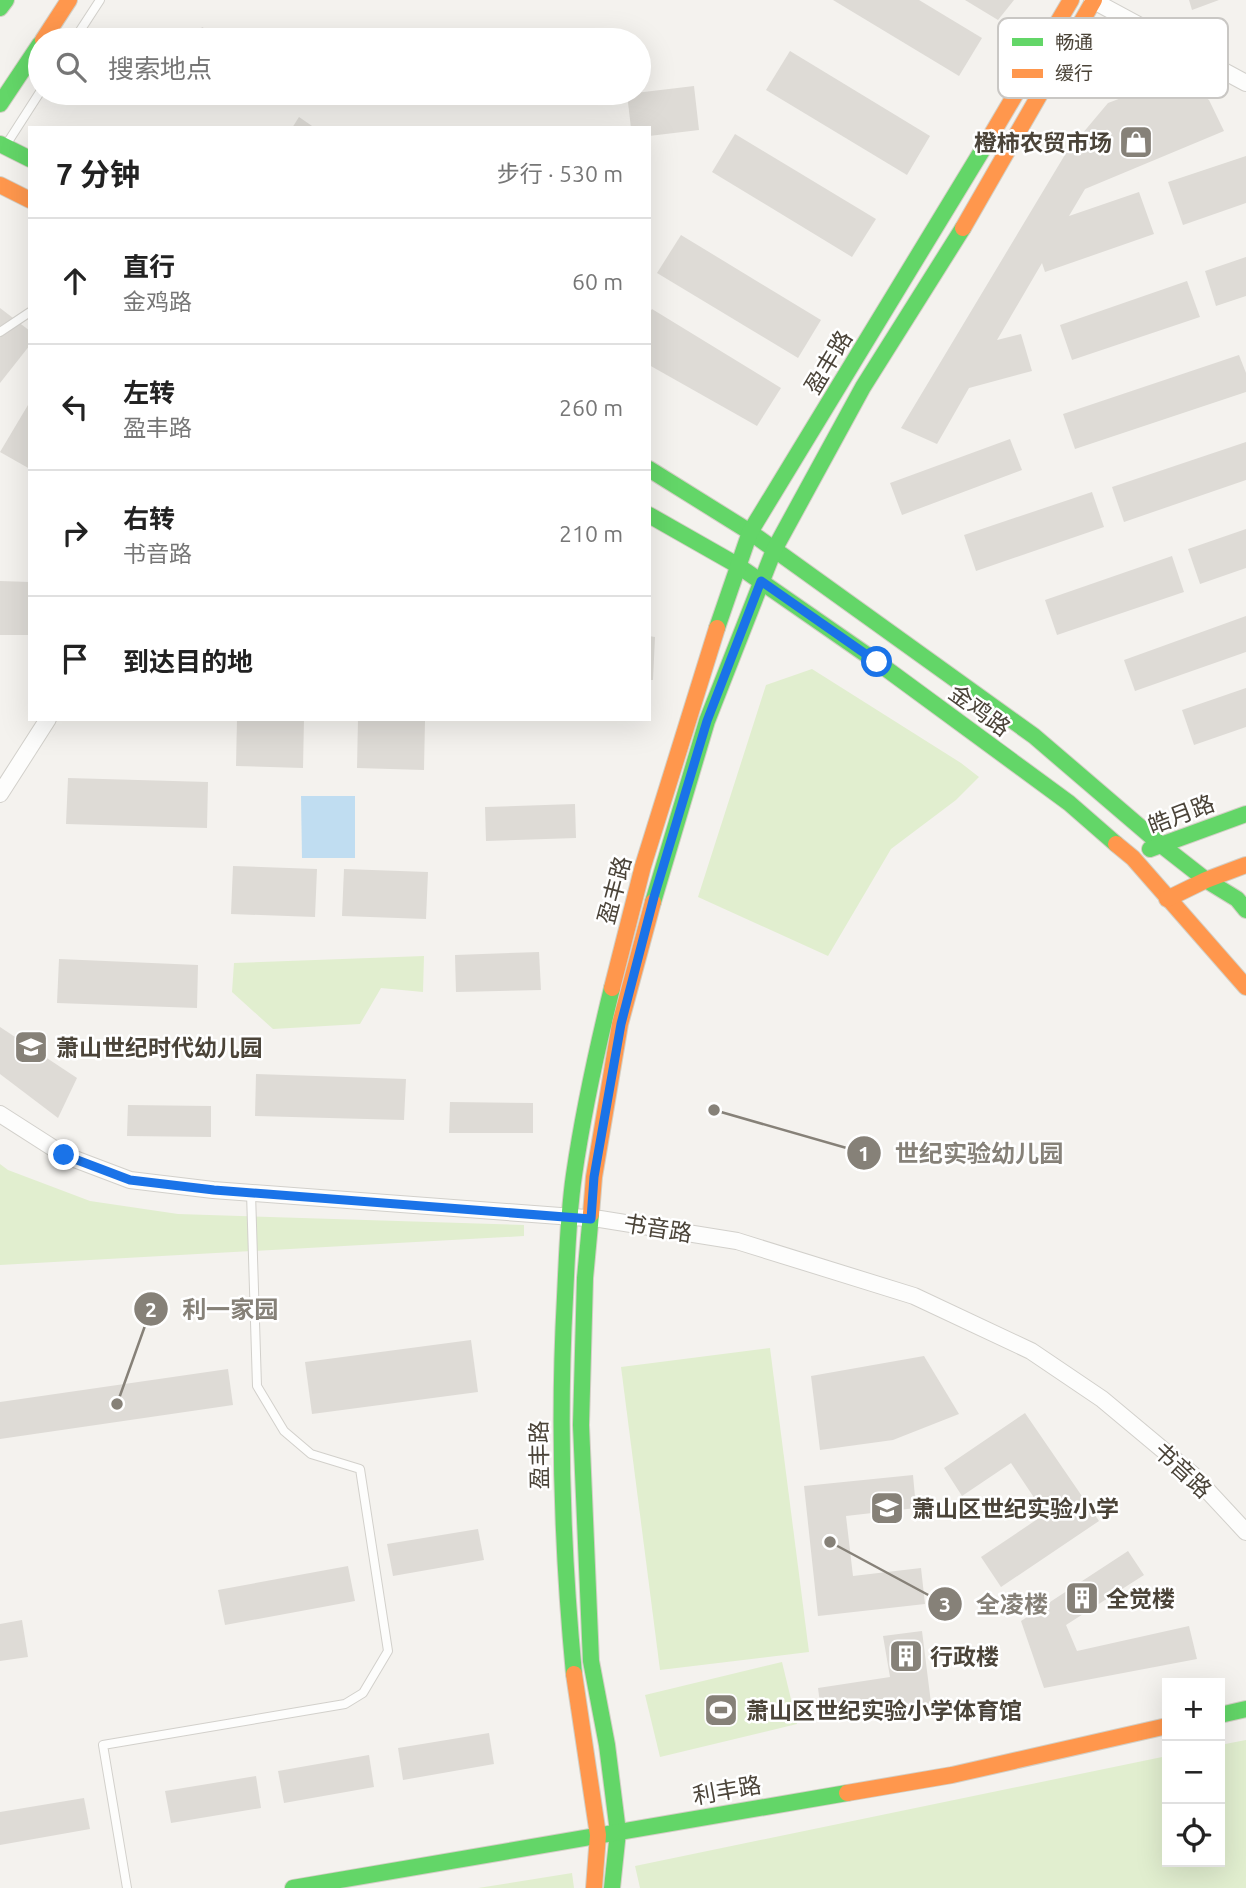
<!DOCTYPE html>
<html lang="zh">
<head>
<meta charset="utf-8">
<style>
	:root { --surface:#fff; --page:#f6f6f6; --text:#222; --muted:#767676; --line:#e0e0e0 }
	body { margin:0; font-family:Ubuntu,"Noto Sans SC",sans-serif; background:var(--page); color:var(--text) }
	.controls { position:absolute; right:21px; bottom:21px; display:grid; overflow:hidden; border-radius:0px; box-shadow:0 7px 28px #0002 }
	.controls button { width:63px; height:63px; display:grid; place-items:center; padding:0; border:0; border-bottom:2px solid var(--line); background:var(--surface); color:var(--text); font:35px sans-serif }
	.stop { position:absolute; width:21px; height:21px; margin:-16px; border:5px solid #1a73e8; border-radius:50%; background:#fff }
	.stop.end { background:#1a73e8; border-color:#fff; box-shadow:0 2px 7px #0008 }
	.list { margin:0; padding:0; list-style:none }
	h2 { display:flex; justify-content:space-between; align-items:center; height:91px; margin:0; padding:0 28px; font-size:30px }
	h2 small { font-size:23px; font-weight:400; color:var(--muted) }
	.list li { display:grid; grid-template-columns:46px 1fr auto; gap:21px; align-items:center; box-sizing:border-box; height:126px; padding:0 28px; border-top:2px solid var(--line) }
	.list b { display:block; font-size:26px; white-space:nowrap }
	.list p { margin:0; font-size:23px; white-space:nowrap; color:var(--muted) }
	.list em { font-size:23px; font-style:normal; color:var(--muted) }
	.icon { flex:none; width:38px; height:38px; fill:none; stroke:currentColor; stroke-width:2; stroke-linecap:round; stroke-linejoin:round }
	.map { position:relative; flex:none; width:1246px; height:1888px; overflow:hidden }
	.search { position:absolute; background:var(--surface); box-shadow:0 7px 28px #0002; left:28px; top:28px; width:623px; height:77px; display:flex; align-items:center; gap:18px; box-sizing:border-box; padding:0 24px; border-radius:38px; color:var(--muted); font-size:26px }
	.panel { position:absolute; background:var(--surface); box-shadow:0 7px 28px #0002; left:28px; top:126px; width:623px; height:595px; border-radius:0px }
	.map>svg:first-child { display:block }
</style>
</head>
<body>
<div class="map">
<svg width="1246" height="1888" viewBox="0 0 1246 1888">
	<rect width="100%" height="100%" fill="#f4f2ee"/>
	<g fill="#e1eecf">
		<path d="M812,669L961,763L979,777L956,800L891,849L828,956L698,897L766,685Z"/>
		<path d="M424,956L423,992L381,988L360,1024L273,1029L232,992L234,963Z"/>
		<path d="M0,1164L8,1170L90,1201L178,1214L524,1225V1236L0,1265Z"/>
		<path d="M770,1348L809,1652L660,1670L621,1367Z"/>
		<path d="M782,1662L797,1724L660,1757L645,1695Z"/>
		<path d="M1246,1740V1888H640L635,1866L1167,1756V1862H1220V1745Z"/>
		<path d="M572,1873L574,1888H478Z"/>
	</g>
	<path fill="#c0ddf1" d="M301,796H355V858H302Z"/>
	<g fill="#dedbd6">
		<path d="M833,0H919L982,38L959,76Z"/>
		<path d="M965,0H1014L998,20Z"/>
		<path d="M1189,0H1219L1192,10Z"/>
		<path d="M202,27L224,39L223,40H194Z"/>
		<path d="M790,51L930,136L907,175L766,90Z"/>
		<path d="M1177,77L1209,100L1224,131L1085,189L1069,216L1139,192L1154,234L1045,272L1042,263L997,340L1021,334L1032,371L969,388L937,444L901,428L1066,153L1108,103Z"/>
		<path d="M694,86L699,130L649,136V128H631L627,94Z"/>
		<path d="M299,117L315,128H292Z"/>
		<path d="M735,134L876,219L852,257L712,172Z"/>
		<path d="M1246,156V203L1183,225L1168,182Z"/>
		<path d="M681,235L821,320L798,358L657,273Z"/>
		<path d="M1246,257V296L1216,306L1205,271Z"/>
		<path d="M1187,281L1200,317L1072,360L1060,325Z"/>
		<path d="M0,308L30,331V345L0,383Z"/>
		<path d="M652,309L781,388L757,426L649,365V313Z"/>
		<path d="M1239,355L1246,373V392L1075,449L1063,414Z"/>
		<path d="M28,405L30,406V469L0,452Z"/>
		<path d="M1010,439L1022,470L902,515L890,483Z"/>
		<path d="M1246,442V480L1124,522L1112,487Z"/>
		<path d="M1092,492L1104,527L976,571L964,535Z"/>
		<path d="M1246,529V568L1200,584L1188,549Z"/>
		<path d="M1172,556L1184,592L1057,635L1045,600Z"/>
		<path d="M0,581L30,582V635H0Z"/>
		<path d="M1246,616V652L1135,691L1124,660Z"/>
		<path d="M649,636L655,637L653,680H649Z"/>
		<path d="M1246,688V727L1194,745L1182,710Z"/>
		<path d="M237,719H304L303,768L236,766Z"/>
		<path d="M358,719L425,721L424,770L357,768Z"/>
		<path d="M68,778L208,782L207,828L66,824Z"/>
		<path d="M575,804L576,838L486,841L485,807Z"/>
		<path d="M233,866L317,869L315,917L231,914Z"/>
		<path d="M344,869L428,872L426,919L342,916Z"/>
		<path d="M539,952L541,990L456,992L455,955Z"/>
		<path d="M59,959L198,965L197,1008L57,1003Z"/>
		<path d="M0,1027L77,1078L58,1118L0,1074Z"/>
		<path d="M256,1074L406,1079L404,1120L255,1116Z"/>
		<path d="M450,1102L533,1103V1133H449Z"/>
		<path d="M128,1105L211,1106V1137L127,1136Z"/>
		<path d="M471,1340L478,1392L312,1414L305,1362Z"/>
		<path d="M924,1356L959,1414L893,1440L820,1450L811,1376Z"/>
		<path d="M228,1369L233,1405L0,1439V1402Z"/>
		<path d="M1025,1413L1099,1521L1001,1587L981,1557L1045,1514L1011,1463L962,1496L944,1468Z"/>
		<path d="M913,1475L916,1508L846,1516L853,1576L921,1568L925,1604L818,1616L804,1486Z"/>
		<path d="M478,1529L484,1560L393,1576L387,1544Z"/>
		<path d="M1128,1551L1144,1575L1066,1625L1077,1651L1189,1626L1197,1659L1044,1688L1021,1621Z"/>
		<path d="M348,1566L355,1601L225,1625L218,1590Z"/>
		<path d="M22,1620L28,1657L0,1661V1624Z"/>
		<path d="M922,1631L931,1703L822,1719L818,1688L890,1677L883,1636Z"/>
		<path d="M489,1733L494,1764L403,1780L398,1748Z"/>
		<path d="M369,1755L374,1787L284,1803L278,1771Z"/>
		<path d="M256,1776L261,1808L171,1823L165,1791Z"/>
		<path d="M84,1798L90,1829L0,1845V1812Z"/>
	</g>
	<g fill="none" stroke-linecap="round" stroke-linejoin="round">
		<g stroke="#d2d0cb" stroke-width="10">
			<g id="lane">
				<path d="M74,40L100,0"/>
				<path d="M6,145L40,92"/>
				<path d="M0,332L30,312"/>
				<path d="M127,1888L103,1745L345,1704L363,1693L388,1651L360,1469L311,1454L284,1431L257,1386L251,1193"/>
			</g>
		</g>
		<g stroke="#d2d0cb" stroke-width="18">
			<g id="street">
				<path d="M1092,0L1246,83"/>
				<path d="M0,794L48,719"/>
				<path d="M0,1114L64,1155L130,1180L213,1190L600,1219L737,1241L914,1296L1031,1351L1102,1399L1193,1475L1246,1532"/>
			</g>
		</g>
		<g stroke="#d3cfc5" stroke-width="18">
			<g id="fast">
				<path d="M0,8L6,0"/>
				<path d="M0,104L40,44"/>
				<path d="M0,144L30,159"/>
				<path d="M649,469L750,532L1034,736L1160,844L1206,880L1237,899L1246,910"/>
				<path d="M649,515L737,565L877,662L1069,803L1116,844"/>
				<path d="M717,628L750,532L986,144"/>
				<path d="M1150,849L1246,814"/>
				<path d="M653,902L707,721L774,550L863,387L963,228"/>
				<path d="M591,1214L585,1278L581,1425L591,1661L607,1745L618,1832L612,1888"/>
				<path d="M574,1674C562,1548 558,1423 565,1297C567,1257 568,1216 574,1175C583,1113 597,1049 612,988"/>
				<path d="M1220,1715L1246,1709"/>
				<path d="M293,1888L847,1793"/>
			</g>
		</g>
		<g stroke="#d3cfc5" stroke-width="18">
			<g id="slow">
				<path d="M43,40L69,0"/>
				<path d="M986,144L1071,0"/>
				<path d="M0,185L30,200"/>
				<path d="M963,228L1094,0"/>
				<path d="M1116,844L1133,858L1246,987"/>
				<path d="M1167,899L1206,880L1246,865"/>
				<path d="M612,988L643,866L717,628"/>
				<path d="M591,1214L594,1177L620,1024L653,902"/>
				<path d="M574,1674L598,1835L594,1888"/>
				<path d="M847,1793L952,1775L1167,1726"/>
			</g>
		</g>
		<use href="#lane" stroke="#fdfdfc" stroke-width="8"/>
		<use href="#street" stroke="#fdfdfc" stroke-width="16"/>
		<use href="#fast" stroke="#63d668" stroke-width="16"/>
		<use href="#slow" stroke="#ff974d" stroke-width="16"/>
	</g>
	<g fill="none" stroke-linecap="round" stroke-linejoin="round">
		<path stroke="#1a73e8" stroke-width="9" d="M64,1155L130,1180L214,1190L591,1219L594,1177L621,1024L654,897L707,721L761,581L877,662"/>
	</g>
	<defs>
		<g id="shop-square" transform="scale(1.75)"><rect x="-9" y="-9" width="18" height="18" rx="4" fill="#868178" stroke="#fff"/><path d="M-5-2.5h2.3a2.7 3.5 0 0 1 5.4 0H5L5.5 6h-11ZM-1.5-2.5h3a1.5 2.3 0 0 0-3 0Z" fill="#fff"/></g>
		<g id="school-square" transform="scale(1.75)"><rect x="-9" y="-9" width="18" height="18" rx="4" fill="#868178" stroke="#fff"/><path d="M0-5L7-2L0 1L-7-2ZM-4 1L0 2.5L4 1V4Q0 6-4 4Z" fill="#fff"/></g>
		<g id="building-square" transform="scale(1.75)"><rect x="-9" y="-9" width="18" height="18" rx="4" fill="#868178" stroke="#fff"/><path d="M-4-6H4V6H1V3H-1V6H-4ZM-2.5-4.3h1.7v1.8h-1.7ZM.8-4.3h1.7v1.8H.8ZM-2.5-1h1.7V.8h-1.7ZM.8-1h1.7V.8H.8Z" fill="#fff"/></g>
		<g id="stadium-square" transform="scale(1.75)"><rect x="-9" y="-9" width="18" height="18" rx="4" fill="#868178" stroke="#fff"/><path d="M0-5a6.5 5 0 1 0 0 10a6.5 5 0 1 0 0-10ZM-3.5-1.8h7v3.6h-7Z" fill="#fff"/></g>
	</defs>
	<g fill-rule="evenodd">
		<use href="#shop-square" x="1136" y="142"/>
		<use href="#school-square" x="31" y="1047"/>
		<use href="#school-square" x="887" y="1508"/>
		<use href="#building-square" x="1082" y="1598"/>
		<use href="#building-square" x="906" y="1656"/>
		<use href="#stadium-square" x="721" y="1710"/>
	</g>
	<g text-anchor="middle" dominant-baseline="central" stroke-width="5" stroke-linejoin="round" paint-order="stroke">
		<g font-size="23" font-weight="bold" fill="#4b4439" stroke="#fff" text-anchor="start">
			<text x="1112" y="142" text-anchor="end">橙柿农贸市场</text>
			<text x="56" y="1047">萧山世纪时代幼儿园</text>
			<text x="912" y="1508">萧山区世纪实验小学</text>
			<text x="1106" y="1598">全觉楼</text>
			<text x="930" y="1656">行政楼</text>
			<text x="746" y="1710">萧山区世纪实验小学体育馆</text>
		</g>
		<g font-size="23" fill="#4b4439" stroke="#fff">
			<text transform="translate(828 362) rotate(-59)">盈丰路</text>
			<text transform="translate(980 710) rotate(36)">金鸡路</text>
			<text transform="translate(1181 814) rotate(-21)">皓月路</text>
			<text transform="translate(614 890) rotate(-75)">盈丰路</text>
			<text transform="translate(658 1228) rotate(9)">书音路</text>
			<text transform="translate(539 1455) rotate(-91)">盈丰路</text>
			<text transform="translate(1183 1470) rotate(43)">书音路</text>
			<text transform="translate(727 1790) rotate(-10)">利丰路</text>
		</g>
	</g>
	<rect x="998" y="18" width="230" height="80" rx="10" fill="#fff" stroke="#c9c7c4" stroke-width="2"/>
	<rect x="1012" y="38" width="31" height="8" fill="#63d668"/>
	<rect x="1012" y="69" width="31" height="9" fill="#ff974d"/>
	<g font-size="19" fill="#4b4439">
		<text x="1055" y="49">畅通</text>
		<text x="1055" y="80">缓行</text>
	</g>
	<path fill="none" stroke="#868178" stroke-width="2.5" d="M714 1110L864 1153M117 1404L151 1309M830 1542L945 1604"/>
	<g fill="#868178" stroke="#fff" stroke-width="2.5">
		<circle cx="714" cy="1110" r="7"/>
		<circle cx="117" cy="1404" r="7"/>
		<circle cx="830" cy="1542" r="7"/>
		<circle cx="864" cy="1153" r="18"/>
		<circle cx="151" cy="1309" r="18"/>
		<circle cx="945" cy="1604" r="18"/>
	</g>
	<g font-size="21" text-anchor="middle" font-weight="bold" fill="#fff">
		<text x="864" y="1161">1</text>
		<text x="151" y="1317">2</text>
		<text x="945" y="1612">3</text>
	</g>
	<g font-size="24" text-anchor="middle" font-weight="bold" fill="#868178" stroke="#fff" stroke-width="5" stroke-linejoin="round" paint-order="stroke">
		<text x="979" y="1162">世纪实验幼儿园</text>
		<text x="230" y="1318">利一家园</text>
		<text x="1012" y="1613">全凌楼</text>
	</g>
</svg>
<div class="controls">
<button>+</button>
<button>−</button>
<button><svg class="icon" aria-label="locate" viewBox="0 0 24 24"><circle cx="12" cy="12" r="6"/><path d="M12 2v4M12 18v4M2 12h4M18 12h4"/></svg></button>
</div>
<div class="stop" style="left:877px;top:662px"></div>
<div class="stop end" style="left:64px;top:1155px"></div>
<div class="search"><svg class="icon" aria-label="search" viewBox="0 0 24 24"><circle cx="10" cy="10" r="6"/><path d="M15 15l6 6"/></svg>搜索地点</div>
<section class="panel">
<h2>7 分钟<small>步行 · 530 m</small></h2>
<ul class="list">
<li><svg class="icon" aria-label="ahead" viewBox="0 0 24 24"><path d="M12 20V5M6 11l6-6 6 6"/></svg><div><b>直行</b><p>金鸡路</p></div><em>60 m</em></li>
<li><svg class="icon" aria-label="left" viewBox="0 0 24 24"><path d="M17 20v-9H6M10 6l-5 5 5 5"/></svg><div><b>左转</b><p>盈丰路</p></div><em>260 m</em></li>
<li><svg class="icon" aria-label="right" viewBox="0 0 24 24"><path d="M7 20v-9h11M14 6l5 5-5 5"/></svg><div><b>右转</b><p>书音路</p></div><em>210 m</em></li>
<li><svg class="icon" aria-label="arrive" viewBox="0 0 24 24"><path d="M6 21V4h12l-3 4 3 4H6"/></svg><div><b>到达目的地</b></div></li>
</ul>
</section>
</div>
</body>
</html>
